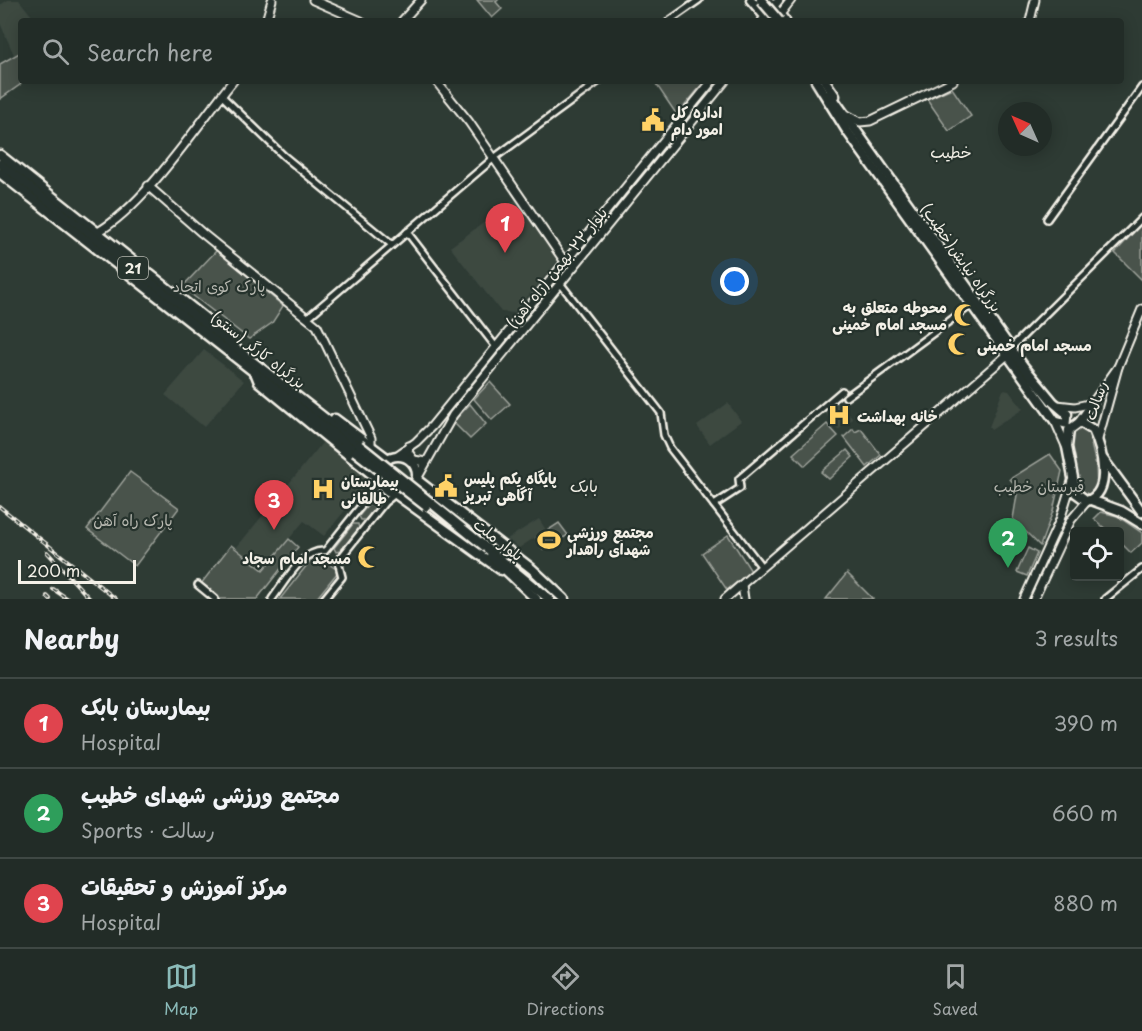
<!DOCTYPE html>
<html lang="en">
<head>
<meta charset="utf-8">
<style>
	:root { --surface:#222c27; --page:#2a342f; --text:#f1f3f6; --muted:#a2a7a7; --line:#3f4844; --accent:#8bbbb9 }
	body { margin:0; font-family:"Playpen Sans","Playpen Sans Arabic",sans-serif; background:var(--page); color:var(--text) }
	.controls { position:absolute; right:18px; bottom:18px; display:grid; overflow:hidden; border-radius:6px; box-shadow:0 3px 15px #0003 }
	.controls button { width:54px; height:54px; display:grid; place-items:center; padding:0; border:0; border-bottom:2px solid var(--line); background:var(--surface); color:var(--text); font:30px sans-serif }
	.compass { position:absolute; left:998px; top:102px; width:54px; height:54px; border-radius:50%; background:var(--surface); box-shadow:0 3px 15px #0003; rotate:315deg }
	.scale { position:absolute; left:18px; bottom:15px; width:118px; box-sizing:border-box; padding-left:6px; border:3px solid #f4f1e8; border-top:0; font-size:16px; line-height:21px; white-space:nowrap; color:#f4f1e8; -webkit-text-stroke:4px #26332d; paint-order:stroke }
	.you { position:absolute; left:735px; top:282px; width:21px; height:21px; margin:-15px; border:4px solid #fff; border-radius:50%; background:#1a73e8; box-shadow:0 0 0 9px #1a73e833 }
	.badge { display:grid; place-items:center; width:39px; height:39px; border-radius:50%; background:var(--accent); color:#fff; font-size:20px; font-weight:700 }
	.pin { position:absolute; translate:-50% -50px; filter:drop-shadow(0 2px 3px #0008) }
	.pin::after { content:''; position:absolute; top:32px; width:21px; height:18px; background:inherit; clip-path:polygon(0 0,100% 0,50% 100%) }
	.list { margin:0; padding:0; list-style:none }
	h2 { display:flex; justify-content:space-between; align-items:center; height:78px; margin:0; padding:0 24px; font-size:26px }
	h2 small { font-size:20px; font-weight:400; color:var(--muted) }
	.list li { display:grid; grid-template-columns:39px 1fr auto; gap:18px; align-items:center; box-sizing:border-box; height:90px; padding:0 24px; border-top:2px solid var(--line) }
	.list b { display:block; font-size:22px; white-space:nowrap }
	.list p { margin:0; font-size:20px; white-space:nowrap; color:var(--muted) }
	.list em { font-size:20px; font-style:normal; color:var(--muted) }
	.icon { flex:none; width:33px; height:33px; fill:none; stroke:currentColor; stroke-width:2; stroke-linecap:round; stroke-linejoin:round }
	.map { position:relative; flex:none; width:1142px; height:599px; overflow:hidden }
	.search { position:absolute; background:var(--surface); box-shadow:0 3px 15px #0003; left:18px; right:18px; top:18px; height:66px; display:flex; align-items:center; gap:15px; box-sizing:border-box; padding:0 21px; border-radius:6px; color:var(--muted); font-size:22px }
	.sheet { height:348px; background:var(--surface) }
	nav { display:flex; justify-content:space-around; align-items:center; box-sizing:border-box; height:84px; border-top:2px solid var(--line); background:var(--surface); font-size:16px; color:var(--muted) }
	nav a { display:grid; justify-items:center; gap:3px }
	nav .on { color:var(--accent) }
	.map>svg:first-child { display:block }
</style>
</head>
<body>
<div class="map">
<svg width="1142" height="599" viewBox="0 0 1142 599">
	<rect width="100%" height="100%" fill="#2e3b34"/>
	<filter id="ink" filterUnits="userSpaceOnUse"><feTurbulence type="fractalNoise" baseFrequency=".0167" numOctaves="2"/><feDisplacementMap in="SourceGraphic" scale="12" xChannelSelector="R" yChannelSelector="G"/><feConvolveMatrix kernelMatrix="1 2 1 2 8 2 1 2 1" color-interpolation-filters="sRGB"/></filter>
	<g filter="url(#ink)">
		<g fill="#3c4841">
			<path d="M8,0H19L36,21H21V52L14,55L0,23V5Z"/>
			<path d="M518,198L559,259L514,313L501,312L450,247Z"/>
			<path d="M204,350L244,381L204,427L165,395Z"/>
			<path d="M1003,390L1009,391L1023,409L991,430L989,427Z"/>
			<path d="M838,400L853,419L838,430L824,412Z"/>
			<path d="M728,403L741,421L710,444L697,426Z"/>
			<path d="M323,442L370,480L324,536L304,521L263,570L236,548Z"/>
			<path d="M539,519L546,530L519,548L507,539Z"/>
		</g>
		<g fill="#48524c" stroke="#9ea29a" stroke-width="1.5">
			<path d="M477,0H498L496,2L502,9L492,18Z"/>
			<path d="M21,52V84L0,99V64Z"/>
			<path d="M654,81H705L677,115Z"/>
			<path d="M952,88L971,116L949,131L927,99Z"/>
			<path d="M1142,223V280L1115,253Z"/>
			<path d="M217,250L283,306L272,323L249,339L182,287Z"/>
			<path d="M490,382L510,404L492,420L474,399Z"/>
			<path d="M470,404L486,424L470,439L453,422Z"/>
			<path d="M827,424L838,436L805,466L793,454Z"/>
			<path d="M1079,426L1088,431L1096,465L1097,487L1089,496L1081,493C1072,475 1070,450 1072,430Z"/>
			<path d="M853,429L855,432L861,429L881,455L867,467L844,437Z"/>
			<path d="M847,450L853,457L829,479L821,472Z"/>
			<path d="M1050,454L1062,471L1053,511L1040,546L1013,519L1018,489L1010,479Z"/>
			<path d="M130,472L179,508L135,566L87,529Z"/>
			<path d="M378,493L384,498L365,520H361L359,516Z"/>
			<path d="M1101,512L1117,516L1142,533V543L1131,553L1120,542V532L1108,531L1094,519Z"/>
			<path d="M559,523L568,535L543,550L536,538Z"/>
			<path d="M353,524H358L359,528L340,551L336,552L334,548Z"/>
			<path d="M728,535L751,571L727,590L702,553Z"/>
			<path d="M289,539L298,547L257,599H218L200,585L231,545L263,570Z"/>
			<path d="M1028,548L1037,553L1027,576L1017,572Z"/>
			<path d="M315,555L336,569L337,573L316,599H280Z"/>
			<path d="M847,573L873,599H826Z"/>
		</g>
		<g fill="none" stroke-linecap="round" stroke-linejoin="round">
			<g stroke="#f4f1e8" stroke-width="10">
				<g id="minor">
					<path d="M669,21L699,0"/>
					<path d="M221,95L284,156L392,245"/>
					<path d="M1047,219L1142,87"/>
					<path d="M407,232L496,347"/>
					<path d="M560,283L661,413L664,435L670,448L761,566"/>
					<path d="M307,318L494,158L599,81"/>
					<path d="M1011,348L1142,218"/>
					<path d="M846,397L970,306"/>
					<path d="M714,505L740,488L739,479L842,391"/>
					<path d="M198,585L215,599"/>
					<path d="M272,599C285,582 302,549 325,551L380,482"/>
					<path d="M324,599L342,577L338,561L385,502L395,494"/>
					<path d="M1105,599L1142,569"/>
				</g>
			</g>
			<g stroke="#f4f1e8" stroke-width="11">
				<g id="major">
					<path d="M313,0L361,21"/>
					<path d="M778,17L791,0"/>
					<path d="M266,21L272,0"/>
					<path d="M402,21L421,0"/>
					<path d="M762,21L779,0"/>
					<path d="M1030,21L1035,0"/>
					<path d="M436,81L469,122L565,262"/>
					<path d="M847,115L860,122L870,121L953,81"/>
					<path d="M148,186L202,233L317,326L371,438V446"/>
					<path d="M98,232C146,204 197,125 233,81"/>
					<path d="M1057,405L1075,407L1093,403"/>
					<path d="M1055,421L1066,446"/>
					<path d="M1055,421L1066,424L1067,414"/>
					<path d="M1079,422L1118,367"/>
					<path d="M1098,439L1118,367L1142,309"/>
					<path d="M409,446L408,452L414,460L426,462"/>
					<path d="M396,456L416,442L432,426L712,81"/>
					<path d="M418,477L453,415L725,81"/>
					<path d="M742,585L744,599"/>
					<path d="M725,599L1006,356"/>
					<path d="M1024,599L1060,520L1072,481"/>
					<path d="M1034,599L1071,520L1087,501"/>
				</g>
			</g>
			<g stroke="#f4f1e8" stroke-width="13">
				<g id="highway">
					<path d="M751,0L769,21"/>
					<path d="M768,0L785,21"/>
					<path d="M816,81L847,131L1055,421"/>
					<path d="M825,81L835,96"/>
					<path d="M830,94L1024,367L1053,402L1067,414"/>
					<path d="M0,155L235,342"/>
					<path d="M0,164L359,445"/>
					<path d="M0,173L355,451"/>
					<path d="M255,372L259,382L379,480"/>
					<path d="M335,419L388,459"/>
					<path d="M1080,422L1093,430C1102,449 1113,492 1087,501L1076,493L1067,447L1069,430Z"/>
					<circle cx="398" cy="475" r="19"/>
					<path d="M1103,459L1142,512"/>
					<path d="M417,480L532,569L564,599"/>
					<path d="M397,495L501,570"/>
					<path d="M1091,500L1121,511L1142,524"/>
					<path d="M430,502L549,599"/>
					<path d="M491,556L536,599"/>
				</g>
			</g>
			<use href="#minor" stroke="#26332d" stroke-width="5"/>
			<use href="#major" stroke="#26332d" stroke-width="7"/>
			<use href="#highway" stroke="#26332d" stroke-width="8"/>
			<g stroke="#f4f1e8" stroke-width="4">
				<g id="rail">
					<path d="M0,507L116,599"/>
					<path d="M47,552L90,599"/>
					<path d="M53,589L68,599"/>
					<path d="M47,596L50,599"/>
				</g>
			</g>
			<use href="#rail" stroke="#26332d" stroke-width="1.5" stroke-dasharray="4.5" stroke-linecap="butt"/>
			<g stroke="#f4f1e8" stroke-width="13" stroke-linecap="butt">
				<g id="highway-bridge">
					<path d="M761,0L779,21"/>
					<path d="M359,445L430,502"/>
					<path d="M355,451L426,506"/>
				</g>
			</g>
			<use href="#highway-bridge" stroke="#26332d" stroke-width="8"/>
		</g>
	</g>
	<defs>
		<g id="civic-bare" transform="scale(1.8)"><path d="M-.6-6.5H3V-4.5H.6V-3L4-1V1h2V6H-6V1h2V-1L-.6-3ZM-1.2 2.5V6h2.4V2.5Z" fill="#ffd166" stroke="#26332d" stroke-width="2.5" paint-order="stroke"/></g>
		<g id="mosque-bare" transform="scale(1.8)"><path d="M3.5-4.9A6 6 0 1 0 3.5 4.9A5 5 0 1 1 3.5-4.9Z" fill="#ffd166" stroke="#26332d" stroke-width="2.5" paint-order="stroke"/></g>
		<g id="hospital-bare" transform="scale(1.8)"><path d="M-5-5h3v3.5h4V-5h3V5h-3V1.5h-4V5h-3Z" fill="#ffd166" stroke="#26332d" stroke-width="2.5" paint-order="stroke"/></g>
		<g id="stadium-bare" transform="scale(1.8)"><path d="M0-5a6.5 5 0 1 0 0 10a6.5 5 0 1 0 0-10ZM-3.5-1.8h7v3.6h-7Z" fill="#ffd166" stroke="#26332d" stroke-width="2.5" paint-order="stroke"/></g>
	</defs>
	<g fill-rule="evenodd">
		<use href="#civic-bare" x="653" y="120"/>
		<use href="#mosque-bare" x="965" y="315"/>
		<use href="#mosque-bare" x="959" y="344"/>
		<use href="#hospital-bare" x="839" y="415"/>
		<use href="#civic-bare" x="446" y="486"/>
		<use href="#hospital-bare" x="323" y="489"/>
		<use href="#stadium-bare" x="549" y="540"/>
		<use href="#mosque-bare" x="369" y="557"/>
	</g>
	<g text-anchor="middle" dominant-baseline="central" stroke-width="4.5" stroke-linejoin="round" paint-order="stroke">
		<rect fill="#26332d" stroke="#b6b8b0" stroke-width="1.5" x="118" y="257" width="30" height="22" rx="4.5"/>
		<g font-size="14" font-weight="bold" fill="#f4f1e8">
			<text x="133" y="268">21</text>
		</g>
		<g font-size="15" font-weight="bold" fill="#f4f1e8" stroke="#26332d" text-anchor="start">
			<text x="671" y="111">اداره کل<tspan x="671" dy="17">امور دام</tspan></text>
			<text x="947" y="306" text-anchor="end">محوطه متعلق به<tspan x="947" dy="17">مسجد امام خمینی</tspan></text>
			<text x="977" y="344">مسجد امام خمینی</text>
			<text x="857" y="415">خانه بهداشت</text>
			<text x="464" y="477">پایگاه یکم پلیس<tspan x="464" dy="17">آگاهی تبریز</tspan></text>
			<text x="341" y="480">بیمارستان<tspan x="341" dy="17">طالقانی</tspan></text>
			<text x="567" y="531">مجتمع ورزشی<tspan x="567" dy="17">شهدای راهدار</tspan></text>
			<text x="351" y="557" text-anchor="end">مسجد امام سجاد</text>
		</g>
		<g font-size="15" fill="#f4f1e8" stroke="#26332d">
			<text transform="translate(962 257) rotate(55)">بزرگراه نیایش(خطیب)</text>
			<text transform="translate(556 267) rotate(-51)">بلوار ۲۲ بهمن (راه آهن)</text>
			<text transform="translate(259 349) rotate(38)">بزرگراه کارگر (سنتو)</text>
			<text transform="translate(1095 400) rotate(-71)">رسالت</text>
			<text transform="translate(499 539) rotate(38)">بلوار ملت</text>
		</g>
		<g font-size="15" fill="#b8b9b1" stroke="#26332d">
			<text x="219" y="285">پارک کوی اتحاد</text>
			<text x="1039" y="485">قبرستان خطیب</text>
			<text x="133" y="519">پارک راه آهن</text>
		</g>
		<g font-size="16" fill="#f4f1e8" stroke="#26332d">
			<text x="951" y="151">خطیب</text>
			<text x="584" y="485">بابک</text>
		</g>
	</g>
</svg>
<div class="controls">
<button><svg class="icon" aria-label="locate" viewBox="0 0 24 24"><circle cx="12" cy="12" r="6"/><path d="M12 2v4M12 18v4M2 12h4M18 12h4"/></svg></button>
</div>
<svg class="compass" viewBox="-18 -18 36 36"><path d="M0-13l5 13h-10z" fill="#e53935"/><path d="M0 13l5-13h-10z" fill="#a2a7a7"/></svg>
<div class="scale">200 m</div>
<div class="you"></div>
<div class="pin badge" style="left:505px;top:253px;background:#e0444e">1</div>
<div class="pin badge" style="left:1008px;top:568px;background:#2e9e5b">2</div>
<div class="pin badge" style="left:274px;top:530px;background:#e0444e">3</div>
<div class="search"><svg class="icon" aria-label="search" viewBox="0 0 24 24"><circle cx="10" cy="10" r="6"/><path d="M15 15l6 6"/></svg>Search here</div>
</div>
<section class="sheet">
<h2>Nearby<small>3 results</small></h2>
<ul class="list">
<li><span class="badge" style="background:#e0444e">1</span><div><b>بیمارستان بابک</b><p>Hospital</p></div><em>390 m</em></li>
<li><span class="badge" style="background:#2e9e5b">2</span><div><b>مجتمع ورزشی شهدای خطیب</b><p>Sports · رسالت</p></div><em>660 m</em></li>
<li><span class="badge" style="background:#e0444e">3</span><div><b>مرکز آموزش و تحقیقات</b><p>Hospital</p></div><em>880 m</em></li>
</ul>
</section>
<nav>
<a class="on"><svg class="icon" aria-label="map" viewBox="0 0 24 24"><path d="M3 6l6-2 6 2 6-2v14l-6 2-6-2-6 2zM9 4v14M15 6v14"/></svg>Map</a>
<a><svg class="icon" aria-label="directions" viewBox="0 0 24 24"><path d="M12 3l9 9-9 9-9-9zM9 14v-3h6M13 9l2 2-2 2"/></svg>Directions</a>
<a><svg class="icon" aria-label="saved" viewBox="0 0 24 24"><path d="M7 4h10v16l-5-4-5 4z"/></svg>Saved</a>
</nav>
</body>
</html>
